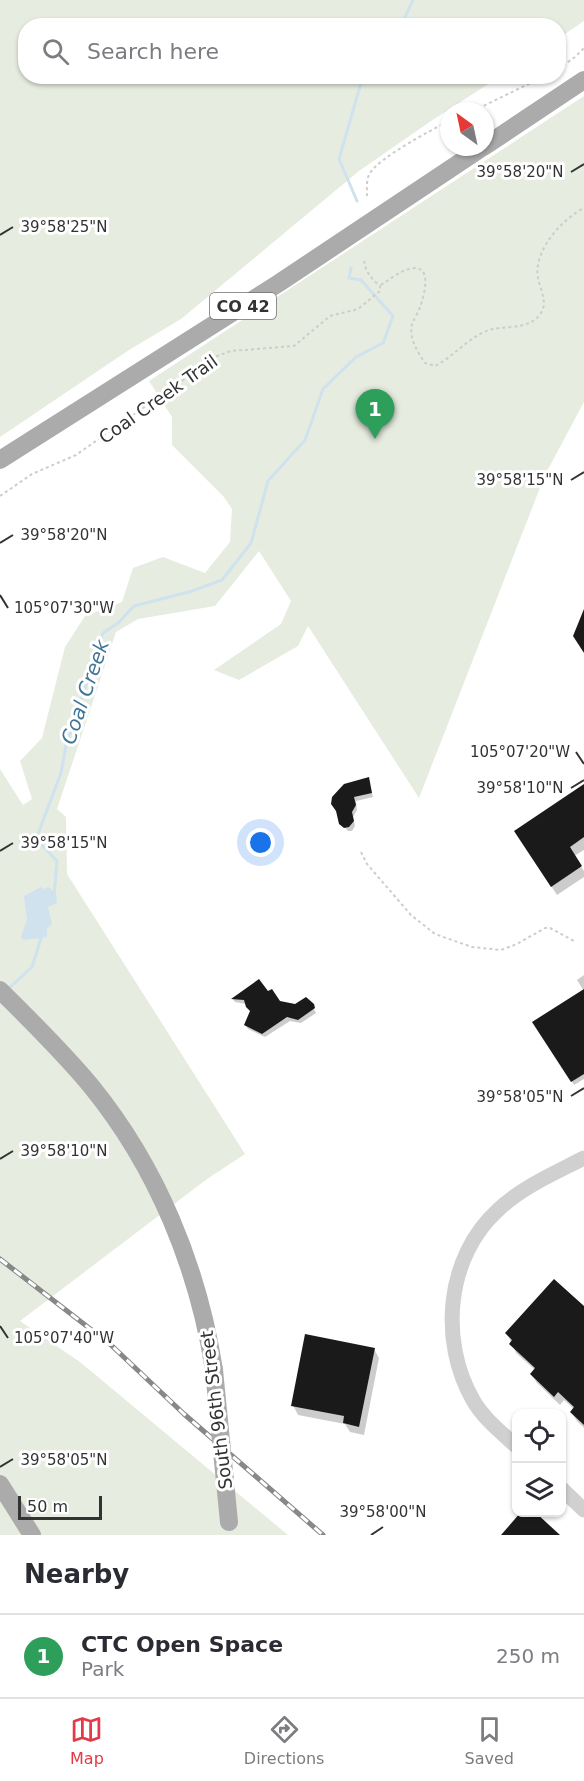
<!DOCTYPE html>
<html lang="en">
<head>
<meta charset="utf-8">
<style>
	:root { --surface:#fff; --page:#f2f2f3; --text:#2b2b33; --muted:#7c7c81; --line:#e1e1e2; --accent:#e63946 }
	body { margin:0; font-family:"DejaVu Sans",sans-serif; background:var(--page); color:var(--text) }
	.controls { position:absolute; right:18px; bottom:18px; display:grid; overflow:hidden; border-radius:12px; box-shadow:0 2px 4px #0004 }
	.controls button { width:54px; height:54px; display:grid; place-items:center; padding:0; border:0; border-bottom:2px solid var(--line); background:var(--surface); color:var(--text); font:30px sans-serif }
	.compass { position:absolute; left:440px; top:102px; width:54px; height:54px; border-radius:50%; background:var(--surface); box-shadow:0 2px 4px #0004; rotate:327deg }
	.scale { position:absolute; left:18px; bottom:15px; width:84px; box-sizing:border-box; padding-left:6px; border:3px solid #333; border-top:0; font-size:16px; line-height:21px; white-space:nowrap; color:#333; -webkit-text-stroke:4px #fff; paint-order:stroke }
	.you { position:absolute; left:261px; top:843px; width:21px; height:21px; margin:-15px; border:4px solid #fff; border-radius:50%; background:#1a73e8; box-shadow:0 0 0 9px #1a73e833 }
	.badge { display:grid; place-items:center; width:39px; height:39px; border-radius:50%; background:var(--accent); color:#fff; font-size:20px; font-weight:700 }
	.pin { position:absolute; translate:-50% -50px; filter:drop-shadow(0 2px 3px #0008) }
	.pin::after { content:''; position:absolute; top:32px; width:21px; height:18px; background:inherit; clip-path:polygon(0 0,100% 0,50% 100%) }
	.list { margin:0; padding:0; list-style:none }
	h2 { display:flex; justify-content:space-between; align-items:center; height:78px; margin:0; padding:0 24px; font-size:26px }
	h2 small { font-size:20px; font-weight:400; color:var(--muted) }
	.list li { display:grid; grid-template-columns:39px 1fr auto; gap:18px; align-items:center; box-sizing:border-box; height:84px; padding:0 24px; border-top:2px solid var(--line) }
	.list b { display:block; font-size:22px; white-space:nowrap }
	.list p { margin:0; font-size:20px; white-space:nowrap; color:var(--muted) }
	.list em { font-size:20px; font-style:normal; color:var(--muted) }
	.icon { flex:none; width:33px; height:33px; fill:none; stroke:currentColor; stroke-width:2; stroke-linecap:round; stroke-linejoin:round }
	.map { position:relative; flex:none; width:584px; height:1535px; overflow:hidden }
	.search { position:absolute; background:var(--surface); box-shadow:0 2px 4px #0004; left:18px; right:18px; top:18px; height:66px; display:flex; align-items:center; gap:15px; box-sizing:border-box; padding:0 21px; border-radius:24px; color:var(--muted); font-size:22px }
	.sheet { height:162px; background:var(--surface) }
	nav { display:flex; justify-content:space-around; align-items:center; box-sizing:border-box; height:84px; border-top:2px solid var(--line); background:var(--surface); font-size:16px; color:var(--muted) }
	nav a { display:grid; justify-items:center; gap:3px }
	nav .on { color:var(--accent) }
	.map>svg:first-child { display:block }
</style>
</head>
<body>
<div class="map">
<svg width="584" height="1535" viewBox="0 0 584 1535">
	<rect width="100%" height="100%" fill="#fff"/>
	<g fill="#e6ecdf">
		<path d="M0,0H584V21L559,38L558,26H26V76L499,77L431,121L359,171L181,319L129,350L0,437Z"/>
		<path d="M584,96V402L545,475L419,798L308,626L298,646L239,680L214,670L281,624L291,601L259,551L215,606L138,619L116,632L57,809L66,817L67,874L245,1154L207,1179L20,1321L80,1362L288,1535H0V769L23,805L32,799L20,761L42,738L65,647L85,616L122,602L133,568L163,557L205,573L230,542L232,509L224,497L172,445V417L149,381Z"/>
	</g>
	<path fill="#cfe2ee" d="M41,887L44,889L49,887L56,894L57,903L48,907L52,924L47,929V937L23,940L21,936L27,920L24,896Z"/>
	<g fill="#0003">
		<path d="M368,779L373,797L356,801L357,810L353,817L355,826L352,831H348L341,823L338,812Z"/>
		<path d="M584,786V850L574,856L584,871V877L557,895L521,840Z"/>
		<path d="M584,975V991L577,980Z"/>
		<path d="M584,991V1079L574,1085L534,1023Z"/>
		<path d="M268,993L279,1002L296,1006L312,1005L316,1013L301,1023L290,1021L265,1037L248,1029L245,1025L255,1017L246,1004L235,1002L233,999Z"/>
		<path d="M584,1308V1428L577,1421L571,1412L574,1409L564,1400L560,1405L537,1383L531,1374L535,1370L516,1353L507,1333Z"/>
		<path d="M374,1349L379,1358L364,1435L350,1432L345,1424L298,1415L293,1405Z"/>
	</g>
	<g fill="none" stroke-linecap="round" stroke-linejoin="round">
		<g stroke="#cfe2ee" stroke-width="3">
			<path d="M401,26L413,0"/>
			<path d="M357,201L339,159L363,76"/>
			<path d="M54,895L57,861L36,839L61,773L66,745L103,633L118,623L134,606L192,591L222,580L251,543L268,481L305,440L323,389L356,357L383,343L393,316L361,280L349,278L351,268"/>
			<path d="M8,989L32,967L42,935"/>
		</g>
	</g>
	<g fill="#1a1a1a">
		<path d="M584,609V653L573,636Z"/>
		<path d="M369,777L372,793L354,797L356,805L352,812L354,821L349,827L344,828L339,824L336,811L331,804L332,797L344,784Z"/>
		<path d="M584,784V837L570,847L582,866L551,887L514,831Z"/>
		<path d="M259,979L268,991L272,989L280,1001L295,1004L306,997L314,1004L315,1008L298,1020L287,1017L262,1034L244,1025L250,1011L246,1007L244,1000L231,999Z"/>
		<path d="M584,989V1074L571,1082L532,1022Z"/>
		<path d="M554,1279L584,1306V1425L570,1412L574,1407L558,1392L554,1397L530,1374L535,1368L509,1344L512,1340L505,1333Z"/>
		<path d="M305,1334L375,1348L359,1427L343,1423L344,1416L291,1406Z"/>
		<path d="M521,1512H535L560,1535H501Z"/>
	</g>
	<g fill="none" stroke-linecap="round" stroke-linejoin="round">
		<g stroke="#cdcdcd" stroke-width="2" stroke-dasharray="3 3" stroke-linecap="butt">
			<path d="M558,69L575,57L584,48"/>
			<path d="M473,111L545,76"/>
			<path d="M367,196C367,189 366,179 370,173C379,158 431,130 449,121"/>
			<path d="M381,285C389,280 400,271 409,269C434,262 424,296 420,307C418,313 414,319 412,324C409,339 417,351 425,363L435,366C455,356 471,334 493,329C509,326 531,329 541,313C548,302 540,289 538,278C533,251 562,219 584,208"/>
			<path d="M0,496L32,474L76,455L217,356L231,351L294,346L330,316L358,309L380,291V286C371,278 365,272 364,259"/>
			<path d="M361,852L367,864L411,915L435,934L472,947L501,950L517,944L545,928H550L574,941"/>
		</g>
		<g stroke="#d0d0d0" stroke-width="15">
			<path d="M516,1446C501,1432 483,1418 473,1400C439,1341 446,1257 498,1210C522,1187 555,1173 584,1158"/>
			<path d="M562,1489L584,1510"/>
		</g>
		<g stroke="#ababab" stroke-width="18">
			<path d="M485,146L584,80"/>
			<path d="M0,460L279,283L483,147"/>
			<path d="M0,990C31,1021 63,1052 91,1086C157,1167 198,1267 214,1370"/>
			<path d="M0,1484L32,1535"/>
		</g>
		<g stroke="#888" stroke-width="5">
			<path id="rail" d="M0,1259L111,1345L184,1414L323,1535"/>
		</g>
		<use href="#rail" stroke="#fff" stroke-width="3" stroke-dasharray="9" stroke-linecap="butt"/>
		<path stroke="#ababab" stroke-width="18" d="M214,1370L229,1522"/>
	</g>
	<path fill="none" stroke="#333" stroke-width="2" d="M571,172L584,164M0,235L13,227M571,480L584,472M0,543L13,535M0,595L8,608M576,752L584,764M571,788L584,780M0,851L13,843M571,1096L584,1088M0,1159L13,1151M0,1326L8,1338M0,1467L13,1459M371,1535L383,1527"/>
	<g text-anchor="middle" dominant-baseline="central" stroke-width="6" stroke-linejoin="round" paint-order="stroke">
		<rect fill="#fff" stroke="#707070" stroke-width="1.5" x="210" y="293" width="66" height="26" rx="4.5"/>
		<g font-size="16" font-weight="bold" fill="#333">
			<text x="243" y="306">CO 42</text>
		</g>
		<g font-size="18" fill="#333" stroke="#fff">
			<text transform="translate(158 399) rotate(-35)">Coal Creek Trail</text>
			<text transform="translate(216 1410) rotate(-97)">South 96th Street</text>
		</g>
		<g font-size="20" font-style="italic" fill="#3f7597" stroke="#fff">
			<text transform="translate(85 692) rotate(-71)">Coal Creek</text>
		</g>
	</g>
	<g font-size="15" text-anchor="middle" fill="#333" stroke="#fff" stroke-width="6" stroke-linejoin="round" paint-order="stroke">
		<text x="520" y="177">39°58'20"N</text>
		<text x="64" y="232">39°58'25"N</text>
		<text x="520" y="485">39°58'15"N</text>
		<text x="64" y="540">39°58'20"N</text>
		<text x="64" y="613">105°07'30"W</text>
		<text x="520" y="757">105°07'20"W</text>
		<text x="520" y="793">39°58'10"N</text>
		<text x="64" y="848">39°58'15"N</text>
		<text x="520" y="1102">39°58'05"N</text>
		<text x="64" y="1156">39°58'10"N</text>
		<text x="64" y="1343">105°07'40"W</text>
		<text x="64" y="1465">39°58'05"N</text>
		<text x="383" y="1517">39°58'00"N</text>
	</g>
</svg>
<div class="controls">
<button><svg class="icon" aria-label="locate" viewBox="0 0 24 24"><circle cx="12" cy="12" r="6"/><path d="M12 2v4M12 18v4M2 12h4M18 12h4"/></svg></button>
<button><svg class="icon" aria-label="layers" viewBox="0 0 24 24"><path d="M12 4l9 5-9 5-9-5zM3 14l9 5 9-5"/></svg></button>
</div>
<svg class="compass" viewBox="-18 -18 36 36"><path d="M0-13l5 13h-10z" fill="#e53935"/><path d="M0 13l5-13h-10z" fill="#7c7c81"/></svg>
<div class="scale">50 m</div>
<div class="you"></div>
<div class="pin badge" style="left:375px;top:439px;background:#2e9e5b">1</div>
<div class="search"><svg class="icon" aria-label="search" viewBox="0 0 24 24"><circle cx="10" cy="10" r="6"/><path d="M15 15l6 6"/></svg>Search here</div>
</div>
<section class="sheet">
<h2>Nearby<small></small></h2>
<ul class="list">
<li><span class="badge" style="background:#2e9e5b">1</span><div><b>CTC Open Space</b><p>Park</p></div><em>250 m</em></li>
</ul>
</section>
<nav>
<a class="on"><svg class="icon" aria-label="map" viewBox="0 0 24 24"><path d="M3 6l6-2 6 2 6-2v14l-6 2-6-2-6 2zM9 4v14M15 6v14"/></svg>Map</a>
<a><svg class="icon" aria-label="directions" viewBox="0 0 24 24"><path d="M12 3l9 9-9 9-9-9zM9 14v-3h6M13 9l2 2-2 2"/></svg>Directions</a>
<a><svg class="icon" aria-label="saved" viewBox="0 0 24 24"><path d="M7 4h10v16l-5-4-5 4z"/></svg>Saved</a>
</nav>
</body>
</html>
